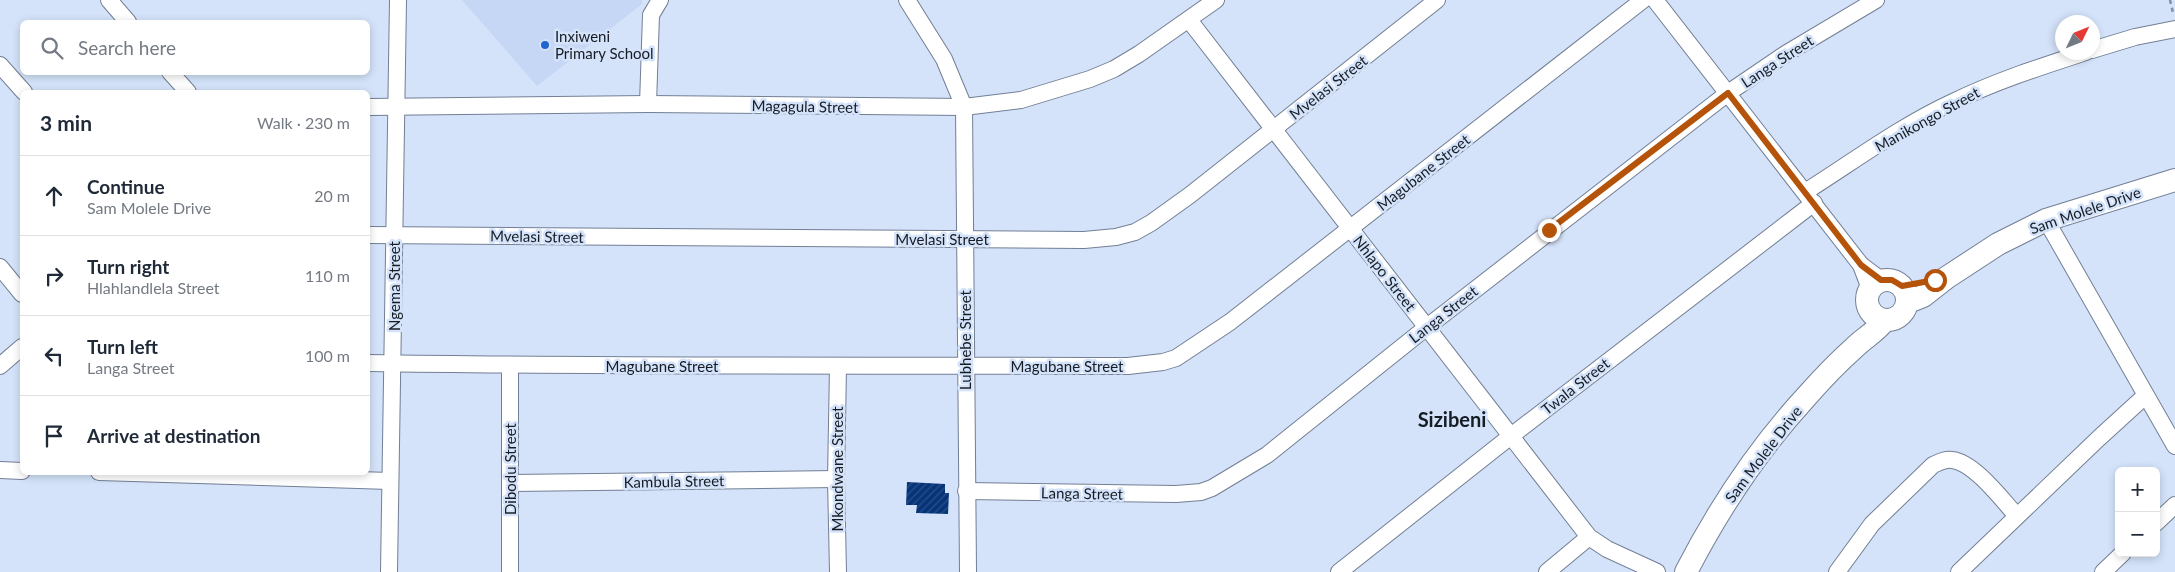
<!DOCTYPE html>
<html lang="en">
<head>
<meta charset="utf-8">
<style>
	:root { --surface:#fff; --page:#f6f6f7; --text:#1f2937; --muted:#747a83; --line:#e0e1e3 }
	body { margin:0; font-family:Lato,sans-serif; background:var(--page); color:var(--text) }
	.controls { position:absolute; right:15px; bottom:15px; display:grid; overflow:hidden; border-radius:8px; box-shadow:0 2px 8px #0003 }
	.controls button { width:45px; height:45px; display:grid; place-items:center; padding:0; border:0; border-bottom:1px solid var(--line); background:var(--surface); color:var(--text); font:25px sans-serif }
	.compass { position:absolute; left:2055px; top:15px; width:45px; height:45px; border-radius:50%; background:var(--surface); box-shadow:0 2px 8px #0003; rotate:47deg }
	.stop { position:absolute; width:15px; height:15px; margin:-11px; border:4px solid #b45309; border-radius:50%; background:#fff }
	.stop.end { background:#b45309; border-color:#fff; box-shadow:0 1px 5px #0008 }
	.list { margin:0; padding:0; list-style:none }
	h2 { display:flex; justify-content:space-between; align-items:center; height:65px; margin:0; padding:0 20px; font-size:21px }
	h2 small { font-size:16px; font-weight:400; color:var(--muted) }
	.list li { display:grid; grid-template-columns:32px 1fr auto; gap:15px; align-items:center; box-sizing:border-box; height:80px; padding:0 20px; border-top:1px solid var(--line) }
	.list b { display:block; font-size:19px; white-space:nowrap }
	.list p { margin:0; font-size:16px; white-space:nowrap; color:var(--muted) }
	.list em { font-size:16px; font-style:normal; color:var(--muted) }
	.icon { flex:none; width:28px; height:28px; fill:none; stroke:currentColor; stroke-width:2; stroke-linecap:round; stroke-linejoin:round }
	.map { position:relative; flex:none; width:2175px; height:572px; overflow:hidden }
	.search { position:absolute; background:var(--surface); box-shadow:0 2px 8px #0003; left:20px; top:20px; width:350px; height:55px; display:flex; align-items:center; gap:12px; box-sizing:border-box; padding:0 18px; border-radius:8px; color:var(--muted); font-size:19px }
	.panel { position:absolute; background:var(--surface); box-shadow:0 2px 8px #0003; left:20px; top:90px; width:350px; height:385px; border-radius:8px }
	.map>svg:first-child { display:block }
</style>
</head>
<body>
<div class="map">
<svg width="2175" height="572" viewBox="0 0 2175 572">
	<defs>
		<pattern id="building-hatch" width="6" height="6" patternUnits="userSpaceOnUse" patternTransform="scale(1.25)"><rect width="6" height="6" fill="#063479"/><path d="M-1 1l2-2M0 6l6-6M5 7l2-2" fill="none" stroke="#2a4f87"/></pattern>
	</defs>
	<rect width="100%" height="100%" fill="#d4e3fa"/>
	<path fill="#c5d7f5" d="M462,0H642V4L537,86Z"/>
	<path fill="url(#building-hatch)" d="M907,482L945,484V493H949L948,514L916,513L917,505H906Z"/>
	<g fill="none" stroke-linecap="round" stroke-linejoin="round">
		<g stroke="#727f94" stroke-width="18">
			<g id="street">
				<path d="M109,0L128,22"/>
				<path d="M907,0L944,59L964,107L968,572"/>
				<path d="M1655,0L1861,265L1881,280"/>
				<path d="M1189,20L1589,537L1607,549L1657,572"/>
				<path d="M2092,50L2135,37L2175,29"/>
				<path d="M0,65L24,92"/>
				<path d="M170,72L188,92"/>
				<path d="M648,104L651,15L660,0"/>
				<path d="M368,107L648,104L964,107L1021,100L1090,79L1114,69L1139,54L1216,0"/>
				<path d="M1805,192C1854,161 1901,126 1953,102C1996,81 2040,67 2086,52"/>
				<path d="M2046,220L2175,446"/>
				<path d="M368,235L1084,240L1116,237L1135,232L1151,223L1190,195L1437,0"/>
				<path d="M1861,265L1870,289"/>
				<path d="M0,267L22,294"/>
				<path d="M368,363C621,367 875,365 1128,366L1163,362L1176,358L1230,322L1643,0"/>
				<path d="M0,366L22,347"/>
				<path d="M510,366V572"/>
				<path d="M838,367L836,479L838,572"/>
				<path d="M0,470L22,471"/>
				<path d="M99,472L390,481"/>
				<path d="M511,483L836,479"/>
				<path d="M966,491L1176,494L1201,492L1212,488L1267,455L1427,327L1728,93L1787,53L1876,0"/>
				<path d="M2156,523L2175,505"/>
				<path d="M389,572L398,0"/>
				<path d="M1339,572L1511,436L1814,203"/>
				<path d="M1547,572L1589,537"/>
				<path d="M1837,572L1872,524L1933,465C1940,462 1945,459 1952,460C1974,462 2003,501 2017,516"/>
				<path d="M1959,572L2099,438L2145,396"/>
				<path d="M2103,572L2123,553"/>
			</g>
		</g>
		<g stroke="#727f94" stroke-width="24">
			<g id="secondary">
				<circle cx="1887" cy="300" r="20"/>
				<path d="M1908,302L1923,296L1946,278L1998,244L2046,220L2175,180"/>
				<path d="M1686,572C1718,510 1759,448 1806,397C1821,380 1837,363 1854,348C1864,338 1876,332 1885,320"/>
			</g>
		</g>
		<path stroke="#828d9d" stroke-width="2.5" stroke-dasharray="4 4" stroke-linecap="butt" d="M2170,0L2173,13"/>
		<use href="#street" stroke="#fff" stroke-width="16"/>
		<use href="#secondary" stroke="#fff" stroke-width="22"/>
	</g>
	<g fill="none" stroke-linecap="round" stroke-linejoin="round">
		<path stroke="#b45309" stroke-width="6" d="M1549,230L1728,93L1861,265L1881,280H1892L1902,286L1935,280"/>
	</g>
	<circle fill="#2066d1" stroke="#d4e3fa" stroke-width="2" cx="545" cy="45" r="5"/>
	<g text-anchor="middle" dominant-baseline="central" stroke-width="5" stroke-linejoin="round" paint-order="stroke">
		<g font-size="15" fill="#161c24" stroke="#d4e3fa" text-anchor="start">
			<text x="555" y="36">Inxiweni<tspan x="555" dy="17">Primary School</tspan></text>
		</g>
		<g font-size="15" fill="#161c24" stroke="#d4e3fa">
			<text transform="translate(1777 61) rotate(-33)">Langa Street</text>
			<text transform="translate(1328 87) rotate(-38)">Mvelasi Street</text>
			<text transform="translate(805 106) rotate(1)">Magagula Street</text>
			<text transform="translate(1927 119) rotate(-29)">Manikongo Street</text>
			<text transform="translate(1423 172) rotate(-38)">Magubane Street</text>
			<text transform="translate(2085 210) rotate(-19)">Sam Molele Drive</text>
			<text transform="translate(537 236) rotate(1)">Mvelasi Street</text>
			<text x="942" y="239">Mvelasi Street</text>
			<text transform="translate(1385 273) rotate(52)">Nhlapo Street</text>
			<text transform="translate(394 286) rotate(-90)">Ngema Street</text>
			<text transform="translate(1443 314) rotate(-38)">Langa Street</text>
			<text transform="translate(965 340) rotate(-90)">Lubhebe Street</text>
			<text x="662" y="366">Magubane Street</text>
			<text x="1067" y="366">Magubane Street</text>
			<text transform="translate(1575 386) rotate(-38)">Twala Street</text>
			<text transform="translate(1763 454) rotate(-53)">Sam Molele Drive</text>
			<text transform="translate(510 469) rotate(-90)">Dibodu Street</text>
			<text transform="translate(837 469) rotate(-90)">Mkondwane Street</text>
			<text transform="translate(674 481) rotate(-1)">Kambula Street</text>
			<text transform="translate(1082 493) rotate(1)">Langa Street</text>
		</g>
		<g font-size="20" font-weight="bold" fill="#161c24" stroke="#d4e3fa">
			<text x="1452" y="419">Sizibeni</text>
		</g>
	</g>
</svg>
<div class="controls">
<button>+</button>
<button>−</button>
</div>
<svg class="compass" viewBox="-18 -18 36 36"><path d="M0-13l5 13h-10z" fill="#e53935"/><path d="M0 13l5-13h-10z" fill="#747a83"/></svg>
<div class="stop" style="left:1935px;top:280px"></div>
<div class="stop end" style="left:1549px;top:230px"></div>
<div class="search"><svg class="icon" aria-label="search" viewBox="0 0 24 24"><circle cx="10" cy="10" r="6"/><path d="M15 15l6 6"/></svg>Search here</div>
<section class="panel">
<h2>3 min<small>Walk · 230 m</small></h2>
<ul class="list">
<li><svg class="icon" aria-label="ahead" viewBox="0 0 24 24"><path d="M12 20V5M6 11l6-6 6 6"/></svg><div><b>Continue</b><p>Sam Molele Drive</p></div><em>20 m</em></li>
<li><svg class="icon" aria-label="right" viewBox="0 0 24 24"><path d="M7 20v-9h11M14 6l5 5-5 5"/></svg><div><b>Turn right</b><p>Hlahlandlela Street</p></div><em>110 m</em></li>
<li><svg class="icon" aria-label="left" viewBox="0 0 24 24"><path d="M17 20v-9H6M10 6l-5 5 5 5"/></svg><div><b>Turn left</b><p>Langa Street</p></div><em>100 m</em></li>
<li><svg class="icon" aria-label="arrive" viewBox="0 0 24 24"><path d="M6 21V4h12l-3 4 3 4H6"/></svg><div><b>Arrive at destination</b></div></li>
</ul>
</section>
</div>
</body>
</html>
